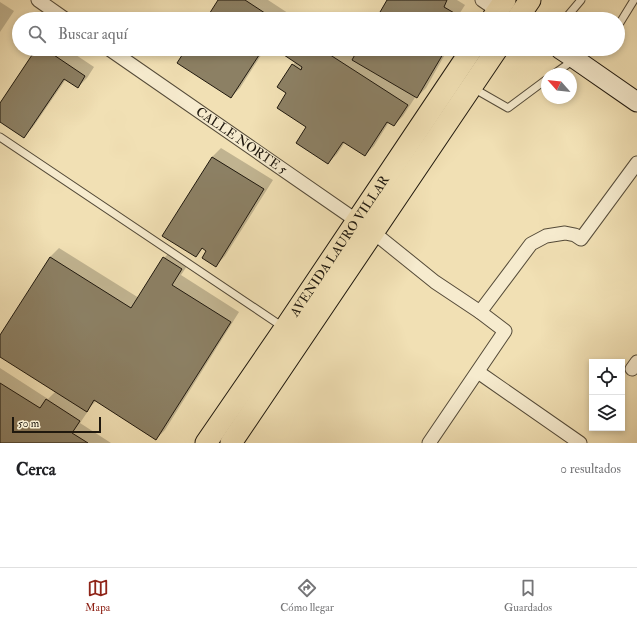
<!DOCTYPE html>
<html lang="es">
<head>
<meta charset="utf-8">
<style>
	:root { --surface:#fff; --page:#f2f2f2; --text:#202124; --muted:#757577; --line:#e0e0e0; --accent:#8f2418 }
	body { margin:0; font-family:"IM FELL Double Pica",serif; background:var(--page); color:var(--text) }
	.controls { position:absolute; right:12px; bottom:12px; display:grid; overflow:hidden; border-radius:0px; box-shadow:0 2px 6px #0003 }
	.controls button { width:36px; height:36px; display:grid; place-items:center; padding:0; border:0; border-bottom:1px solid var(--line); background:var(--surface); color:var(--text); font:20px sans-serif }
	.compass { position:absolute; left:541px; top:68px; width:36px; height:36px; border-radius:50%; background:var(--surface); box-shadow:0 2px 6px #0003; rotate:297deg }
	.scale { position:absolute; left:12px; bottom:10px; width:89px; box-sizing:border-box; padding-left:4px; border:2px solid #1f180e; border-top:0; font-size:11px; line-height:14px; white-space:nowrap; color:#1f180e; -webkit-text-stroke:3px #f6ebce; paint-order:stroke }
	.list { margin:0; padding:0; list-style:none }
	h2 { display:flex; justify-content:space-between; align-items:center; height:52px; margin:0; padding:0 16px; font-size:17px }
	h2 small { font-size:13px; font-weight:400; color:var(--muted) }
	.icon { flex:none; width:22px; height:22px; fill:none; stroke:currentColor; stroke-width:2; stroke-linecap:round; stroke-linejoin:round }
	.map { position:relative; flex:none; width:637px; height:443px; overflow:hidden }
	.search { position:absolute; background:var(--surface); box-shadow:0 2px 6px #0003; left:12px; right:12px; top:12px; height:44px; display:flex; align-items:center; gap:10px; box-sizing:border-box; padding:0 14px; border-radius:22px; color:var(--muted); font-size:15px }
	.sheet { height:124px; background:var(--surface) }
	nav { display:flex; justify-content:space-around; align-items:center; box-sizing:border-box; height:56px; border-top:1px solid var(--line); background:var(--surface); font-size:11px; color:var(--muted) }
	nav a { display:grid; justify-items:center; gap:2px }
	nav .on { color:var(--accent) }
	.map>svg:first-child { display:block }
</style>
</head>
<body>
<div class="map">
<svg width="637" height="443" viewBox="0 0 637 443">
	<rect width="100%" height="100%" fill="#f1e0b4"/>
	<filter id="stains"><feTurbulence type="fractalNoise" baseFrequency=".005" numOctaves="4"/><feColorMatrix values="0 0 0 0 .2 0 0 0 0 .09 0 0 0 0 .02 0 0 0 .5 -.17"/></filter>
	<radialGradient id="worn" r=".72"><stop offset=".6" stop-color="#630" stop-opacity="0"/><stop offset="1" stop-color="#630" stop-opacity=".3"/></radialGradient>
	<g fill="#0003">
		<path d="M219,0H268L297,19H207Z"/>
		<path d="M388,0H457L465,5L456,19H377Z"/>
		<path d="M0,2L14,11L0,32Z"/>
		<path d="M37,49H67L94,67L87,78L78,87L66,79L33,127L24,136L0,120V105Z"/>
		<path d="M187,49H265L240,88L231,97Z"/>
		<path d="M277,49H344L355,56L359,49H448L426,88L417,97L416,96L403,116L394,125L389,122L374,146L365,155L345,142L337,154L328,163L288,93L293,65L296,61Z"/>
		<path d="M221,148L273,180L225,256L216,265L208,251L203,248L196,256L212,157Z"/>
		<path d="M59,248L139,298L164,258L173,249L191,260L181,275L239,312L165,430L156,439L96,401L87,410L88,411L80,423L111,443H0V368L48,399L56,391L0,355V337L50,257Z"/>
	</g>
	<g fill="#8c8064" stroke="#1f180e">
		<path d="M218,0H245L274,19H206Z"/>
		<path d="M387,0H447L444,7L456,14L453,19H376Z"/>
		<path d="M36,49H45L85,76L78,88L64,79L24,138L0,122V103Z"/>
		<path d="M186,49H263L231,98L177,63Z"/>
		<path d="M275,49H321L408,105L394,126L387,122L365,156L343,142L328,164L296,143L306,127L277,108L286,93L277,87L292,64L301,70L302,67Z"/>
		<path d="M358,49H446L417,98L352,60Z"/>
		<path d="M212,157L264,189L216,267L202,258L206,251L202,248L196,257L162,236Z"/>
		<path d="M50,257L131,308L163,257L182,269L172,285L231,322L156,440L94,400L87,412L0,357V335Z"/>
		<path d="M0,383L40,408L46,399L80,421L72,433L88,443H0Z"/>
	</g>
	<g fill="none" stroke-linecap="round" stroke-linejoin="round">
		<g stroke="#544a38" stroke-width="9">
			<g id="lane">
				<path d="M565,19L581,0"/>
				<path d="M618,26L634,0"/>
				<path d="M554,74L589,49"/>
				<path d="M473,88L508,108L547,79"/>
				<path d="M0,137L283,327"/>
			</g>
		</g>
		<g stroke="#544a38" stroke-width="15">
			<g id="street">
				<path d="M38,0L65,19"/>
				<path d="M482,0L498,11"/>
				<path id="s1" d="M109,49L373,232L435,282L480,312L505,331L429,443"/>
				<path d="M480,312L531,244L546,236L565,233L575,235L581,239L637,163"/>
				<path d="M632,369L637,362"/>
				<path d="M478,372L580,443"/>
			</g>
		</g>
		<g stroke="#1f180e" stroke-width="21">
			<path id="secondary" d="M560,49L575,59L637,102"/>
		</g>
		<g stroke="#1f180e" stroke-width="23">
			<g id="primary">
				<path d="M492,19L505,0"/>
				<path d="M517,19L530,0"/>
				<path id="s2" d="M206,443L285,328L472,49"/>
				<path d="M231,443L497,49"/>
			</g>
		</g>
		<use href="#lane" stroke="#f6ebce" stroke-width="7"/>
		<use href="#street" stroke="#f6ebce" stroke-width="13"/>
		<use href="#secondary" stroke="#f6ebce" stroke-width="19"/>
		<use href="#primary" stroke="#f1e0b4" stroke-width="21"/>
	</g>
	<g text-anchor="middle" dominant-baseline="central" stroke-width="3.5" stroke-linejoin="round" paint-order="stroke">
		<g font-size="13" fill="#1f180e" stroke="#f6ebce">
			<text stroke="none"><textPath href="#s1" startOffset="161">CALLE NORTE 5</textPath></text>
			<text stroke="none"><textPath href="#s2" startOffset="238">AVENIDA LAURO VILLAR</textPath></text>
		</g>
	</g>
	<rect width="100%" height="100%" filter="url(#stains)"/>
	<rect width="100%" height="100%" fill="url(#worn)"/>
</svg>
<div class="controls">
<button><svg class="icon" aria-label="locate" viewBox="0 0 24 24"><circle cx="12" cy="12" r="6"/><path d="M12 2v4M12 18v4M2 12h4M18 12h4"/></svg></button>
<button><svg class="icon" aria-label="layers" viewBox="0 0 24 24"><path d="M12 4l9 5-9 5-9-5zM3 14l9 5 9-5"/></svg></button>
</div>
<svg class="compass" viewBox="-18 -18 36 36"><path d="M0-13l5 13h-10z" fill="#e53935"/><path d="M0 13l5-13h-10z" fill="#757577"/></svg>
<div class="scale">50 m</div>
<div class="search"><svg class="icon" aria-label="search" viewBox="0 0 24 24"><circle cx="10" cy="10" r="6"/><path d="M15 15l6 6"/></svg>Buscar aquí</div>
</div>
<section class="sheet">
<h2>Cerca<small>0 resultados</small></h2>
<ul class="list">
</ul>
</section>
<nav>
<a class="on"><svg class="icon" aria-label="map" viewBox="0 0 24 24"><path d="M3 6l6-2 6 2 6-2v14l-6 2-6-2-6 2zM9 4v14M15 6v14"/></svg>Mapa</a>
<a><svg class="icon" aria-label="directions" viewBox="0 0 24 24"><path d="M12 3l9 9-9 9-9-9zM9 14v-3h6M13 9l2 2-2 2"/></svg>Cómo llegar</a>
<a><svg class="icon" aria-label="saved" viewBox="0 0 24 24"><path d="M7 4h10v16l-5-4-5 4z"/></svg>Guardados</a>
</nav>
</body>
</html>
